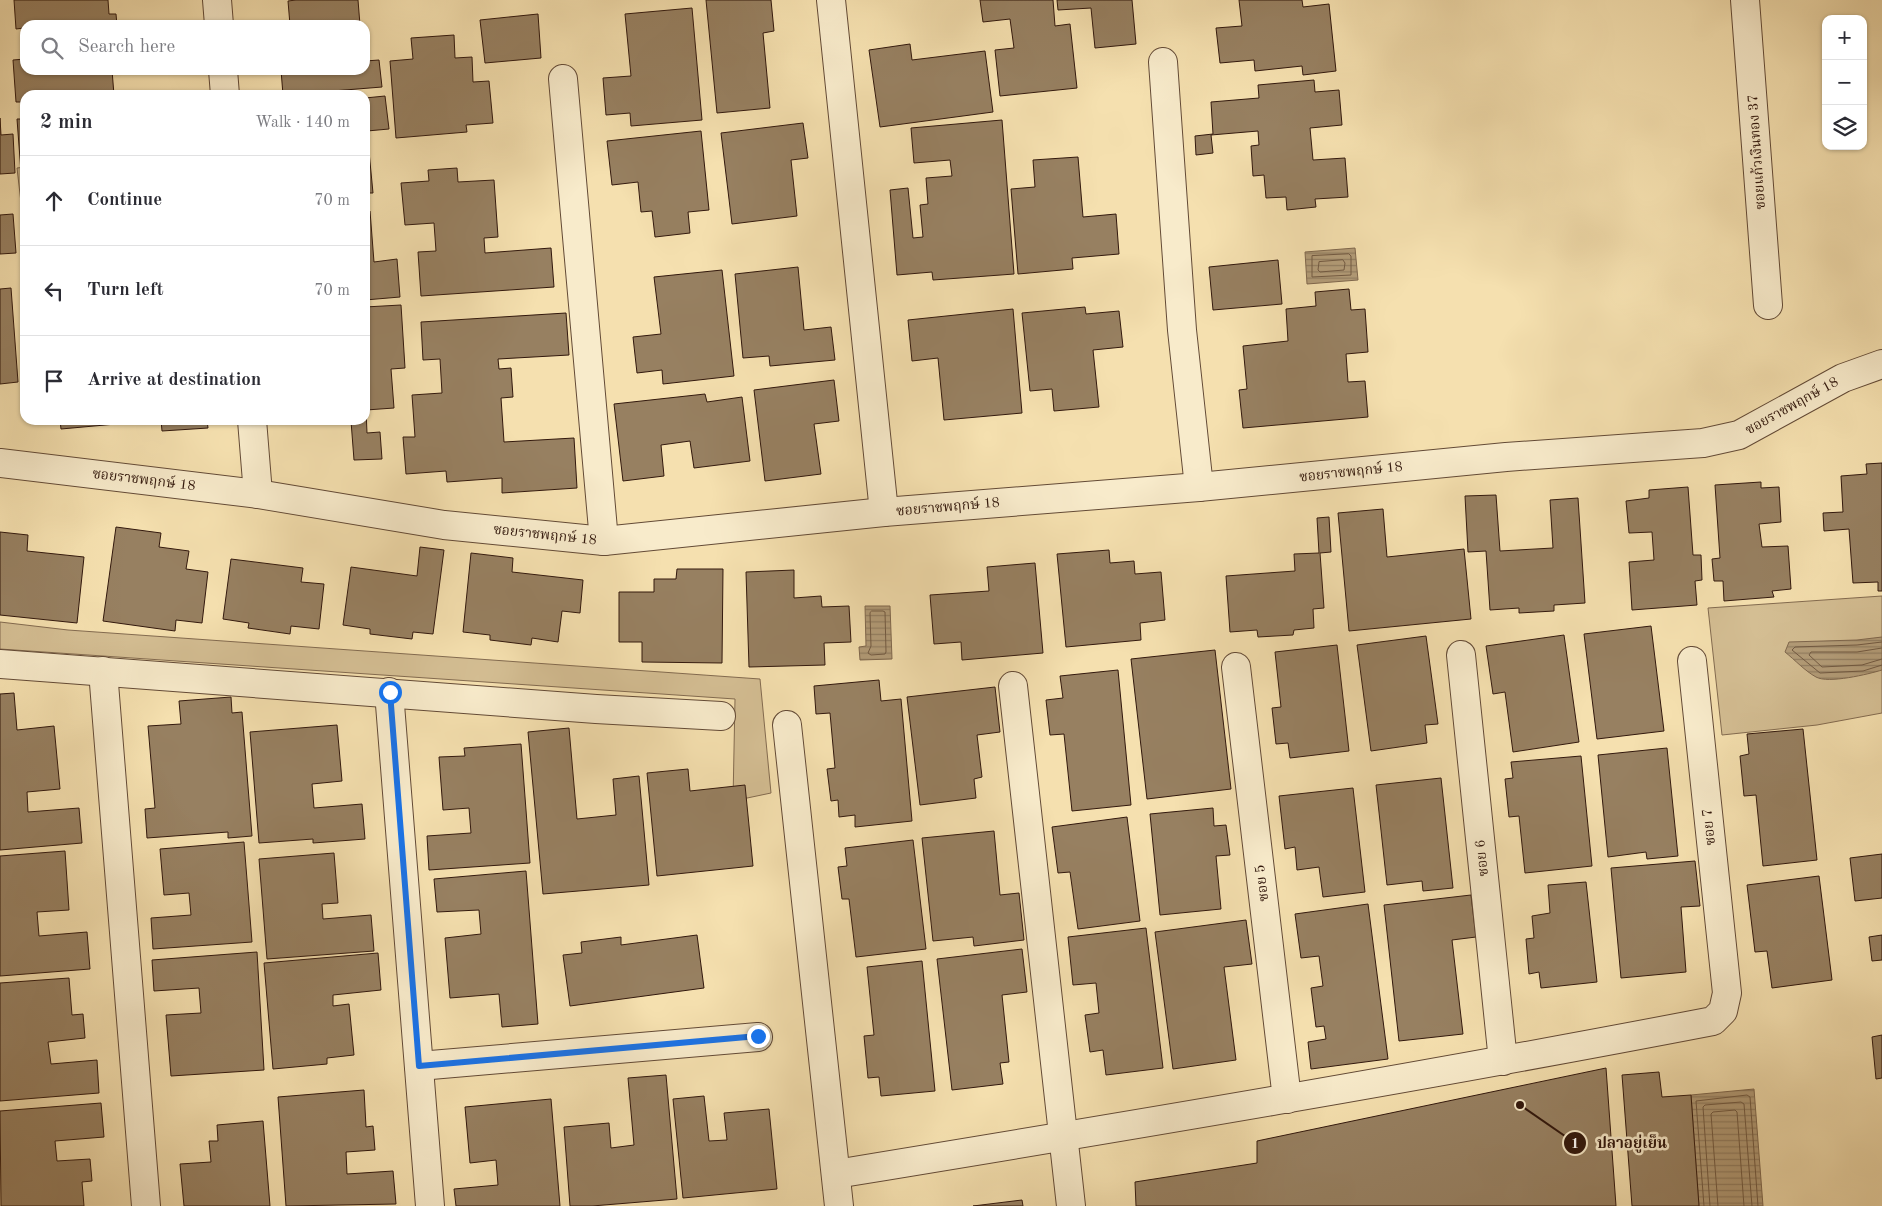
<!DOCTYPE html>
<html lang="en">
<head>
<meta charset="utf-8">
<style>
	:root { --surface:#fff; --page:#f7f7f7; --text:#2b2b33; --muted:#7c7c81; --line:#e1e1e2 }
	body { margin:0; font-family:"Old Standard TT","Noto Serif Thai",serif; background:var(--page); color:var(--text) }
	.controls { position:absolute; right:15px; top:15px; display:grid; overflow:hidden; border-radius:10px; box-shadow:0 1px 4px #0004 }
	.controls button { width:45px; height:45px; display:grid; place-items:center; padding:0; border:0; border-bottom:1px solid var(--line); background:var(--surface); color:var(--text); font:25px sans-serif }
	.stop { position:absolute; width:15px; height:15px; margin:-11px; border:4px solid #1a73e8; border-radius:50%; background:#fff }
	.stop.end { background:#1a73e8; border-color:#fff; box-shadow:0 1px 5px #0008 }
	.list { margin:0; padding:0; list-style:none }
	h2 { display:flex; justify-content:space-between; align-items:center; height:65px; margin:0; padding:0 20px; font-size:21px }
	h2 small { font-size:16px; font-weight:400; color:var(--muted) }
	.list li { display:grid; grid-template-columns:32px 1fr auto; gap:15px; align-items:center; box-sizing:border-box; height:90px; padding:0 20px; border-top:1px solid var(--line) }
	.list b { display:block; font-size:19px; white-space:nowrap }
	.list em { font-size:16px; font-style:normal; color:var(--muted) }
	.icon { flex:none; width:28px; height:28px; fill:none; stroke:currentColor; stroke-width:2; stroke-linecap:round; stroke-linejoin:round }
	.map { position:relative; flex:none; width:1882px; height:1206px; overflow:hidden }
	.search { position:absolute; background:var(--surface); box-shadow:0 1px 4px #0004; left:20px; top:20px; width:350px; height:55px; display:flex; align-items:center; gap:12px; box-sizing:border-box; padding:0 18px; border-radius:15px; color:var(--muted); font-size:19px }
	.panel { position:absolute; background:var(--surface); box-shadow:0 1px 4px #0004; left:20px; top:90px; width:350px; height:335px; border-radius:15px }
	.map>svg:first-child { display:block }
</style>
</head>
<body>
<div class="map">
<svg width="1882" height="1206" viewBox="0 0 1882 1206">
	<defs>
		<pattern id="grass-dots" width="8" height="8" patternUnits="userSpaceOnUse" patternTransform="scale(1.25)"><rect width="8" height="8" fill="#d4be93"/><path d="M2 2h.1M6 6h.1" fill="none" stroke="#b6a37e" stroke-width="1.8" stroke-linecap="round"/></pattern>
		<pattern id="water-rules" width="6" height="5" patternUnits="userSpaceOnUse" patternTransform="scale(1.25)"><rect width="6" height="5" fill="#b39c78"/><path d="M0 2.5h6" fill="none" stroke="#927e61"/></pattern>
	</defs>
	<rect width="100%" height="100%" fill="#f5e0af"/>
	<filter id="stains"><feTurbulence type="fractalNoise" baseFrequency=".004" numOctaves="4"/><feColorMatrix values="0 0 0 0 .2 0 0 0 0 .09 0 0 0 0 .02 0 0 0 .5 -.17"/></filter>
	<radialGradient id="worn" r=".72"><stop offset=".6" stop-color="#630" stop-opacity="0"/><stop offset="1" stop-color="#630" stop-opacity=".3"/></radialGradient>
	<path fill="url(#grass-dots)" stroke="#836b50" d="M25,167V237L17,168Z"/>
	<g fill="#d4be93" stroke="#836b50">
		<path d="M1882,596V713L1817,725L1722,735L1708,608Z"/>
		<path d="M0,622L68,630L760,679L771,793L733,801L735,699L0,649Z"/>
	</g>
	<g fill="url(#water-rules)" stroke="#7f674d">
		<path d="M1355,248L1358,280L1307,284L1305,252Z"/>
		<path d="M865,606H890L892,659L860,660L859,647L866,646Z"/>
		<path d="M1882,637V670C1869,674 1828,684 1816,677C1805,671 1795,660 1785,652L1789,642L1857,640Z"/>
		<path d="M1754,1089L1763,1206H1699L1691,1095Z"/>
	</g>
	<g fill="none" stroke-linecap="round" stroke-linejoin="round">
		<g stroke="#725a42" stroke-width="1">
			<path d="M1349,254L1351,256V275L1312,277V256Z"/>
			<path d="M1343,260L1345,263L1344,270L1320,272L1318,270L1319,262Z"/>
			<path d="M872,611H883L885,612L886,652L885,654L871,655L868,653L871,646L870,613Z"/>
			<path d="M1882,642L1857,645L1795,647L1792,650L1820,673L1863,671L1882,665"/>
			<path d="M1882,648L1857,652H1811L1809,655L1822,667L1862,665L1882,659"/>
			<path d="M1704,1206L1696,1101L1747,1095L1750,1097L1758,1206"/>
			<path d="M1710,1206L1703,1107L1705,1105L1741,1102L1744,1104L1752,1206"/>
			<path d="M1718,1206L1711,1114L1713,1112L1735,1110L1737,1112L1744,1206"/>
		</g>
	</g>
	<g fill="#978061" stroke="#32180d">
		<path d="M14,0H108L109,14H116L117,25H25V45L24,28L16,29Z"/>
		<path d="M296,0H358L360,25H290L288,1Z"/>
		<path d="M706,0H771L774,31L763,33L770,108L717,113Z"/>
		<path d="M980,0H1053L1055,26L1070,24L1077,88L1000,96L995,50L1014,48L1010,19L983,22Z"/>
		<path d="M1057,0H1132L1136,44L1095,48L1091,8L1058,10Z"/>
		<path d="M1239,0H1302L1303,7L1329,4L1336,71L1303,75L1302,66L1255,71L1254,60L1220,63L1216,28L1242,26Z"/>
		<path d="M692,8L702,120L631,126L630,113L606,115L603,78L631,76L625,14Z"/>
		<path d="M538,14L541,58L485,63L480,20Z"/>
		<path d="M454,35L455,58L472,57L473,82L489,81L493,123L466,125L467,132L396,138L390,61L413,59L411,38Z"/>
		<path d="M910,44L912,60L985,51L993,112L880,127L869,50Z"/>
		<path d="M25,59V70H112L114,95H25V102H16L13,60Z"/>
		<path d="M379,60L382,87L283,95L281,70H365V61Z"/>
		<path d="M1314,80L1315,92L1339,90L1342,125L1310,128L1313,160L1345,158L1348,197L1315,199L1316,207L1287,210L1286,197L1266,198L1264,175L1253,176L1251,146L1259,145L1258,131L1211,135L1213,153L1196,155L1195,136L1213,134L1211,102L1259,98L1258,85Z"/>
		<path d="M385,96L389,129L367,131L373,193H365V98Z"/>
		<path d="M0,118L1,135L13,134L15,173L0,174Z"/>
		<path d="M17,119H25V172H21Z"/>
		<path d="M1002,120L1014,274L933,280L932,272L897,275L890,190L908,188L913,238L923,237L920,205L928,204L926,178L952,176L950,160L914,163L911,128Z"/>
		<path d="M803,123L808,158L791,160L797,216L732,224L721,133Z"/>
		<path d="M701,131L709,210L688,212L690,233L655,237L652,211L641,212L638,182L612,185L607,141Z"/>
		<path d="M1078,157L1083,217L1116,214L1119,254L1072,258L1073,269L1018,274L1011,189L1035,187L1033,160Z"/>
		<path d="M457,168L458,182L494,180L498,237L484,238L485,253L551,248L554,287L421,296L418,252L436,251L434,223L405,225L401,183L429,181L428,170Z"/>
		<path d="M370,211L374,262L397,259L400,297L365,300V212Z"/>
		<path d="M13,214L16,253L0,254V215Z"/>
		<path d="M1278,260L1282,304L1213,310L1209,267Z"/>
		<path d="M798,267L804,330L831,327L835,360L770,366L769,356L743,358L735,274Z"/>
		<path d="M722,270L734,376L663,384L662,370L637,373L633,337L661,334L654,277Z"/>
		<path d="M11,288L18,382L0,384V289Z"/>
		<path d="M1349,289L1351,310L1365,309L1368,352L1346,354L1348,382L1365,381L1368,417L1243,428L1239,390L1247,389L1243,346L1288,341L1286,309L1316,306L1315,292Z"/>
		<path d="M401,305L405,368L391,369L394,408L366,410L367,433L380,432L382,459L354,460L351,421L331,423V420H365V307Z"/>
		<path d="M1085,307L1086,314L1119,311L1123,347L1093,350L1099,407L1054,411L1052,389L1030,391L1022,313Z"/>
		<path d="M1013,309L1022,413L944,420L938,358L912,361L908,320Z"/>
		<path d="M566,313L569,355L498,359L499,369L511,368L513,397L501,398L504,442L574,438L577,488L502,493V478L447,482L446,471L406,474L403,437H415L412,395L442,393L440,359L423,360L421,322Z"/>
		<path d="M834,380L839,421L814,424L821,474L765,481L754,390Z"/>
		<path d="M705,394L707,402L742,397L750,461L694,468L690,441L661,445L664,476L623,481L614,404Z"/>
		<path d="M60,420H116V424L61,429Z"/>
		<path d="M161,420H207L208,428L162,431Z"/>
		<path d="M1882,463V591H1878V582L1853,583L1849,529L1824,531L1823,513L1843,512L1841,476L1867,474L1866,464Z"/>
		<path d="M1761,482V488L1779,487L1781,522L1759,524L1762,547L1788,546L1791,589L1772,591L1774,597L1724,601L1723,581H1714L1712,559L1720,558L1715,485Z"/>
		<path d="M1688,487L1693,555H1701L1702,580L1695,581L1697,605L1632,610L1629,562L1654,560L1652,532L1629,533L1626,501L1649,498V490Z"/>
		<path d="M1496,495L1500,551L1553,548L1550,500L1578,498L1585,603L1554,605V611L1519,613V608L1490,610L1486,551L1468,552L1465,496Z"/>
		<path d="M1383,509L1387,557L1464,549L1471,619L1349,631L1338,513Z"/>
		<path d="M1329,517L1331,552L1320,553L1324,608L1313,609L1314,628L1294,630L1293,635L1258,637L1257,630L1230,632L1226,576L1295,571L1294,554L1319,553L1317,518Z"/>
		<path d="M116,527L161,533L159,547L189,551L186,569L208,572L202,623L176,620L175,631L103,621Z"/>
		<path d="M0,532L28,535L27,551L84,557L77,623L0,615Z"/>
		<path d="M420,547L444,550L433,634L413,632L412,639L370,634V629L343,625L351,567L417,576Z"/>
		<path d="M1109,550L1110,563L1134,561L1135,574L1161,572L1165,620L1140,623L1141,640L1066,647L1057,554Z"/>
		<path d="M471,553L513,558L512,572L583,580L580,613L562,611L558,642L532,638L531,645L490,640V635L463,632Z"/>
		<path d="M231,559L303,568L301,582L324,584L319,629L291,626L290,634L248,628L249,623L223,619Z"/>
		<path d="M1035,563L1043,653L962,660L961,642L934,644L930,595L989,591L987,567Z"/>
		<path d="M677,569H723L722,663L642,662V642H619V592H654V579H676Z"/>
		<path d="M794,570V598L821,596L822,607L849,606L851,642L824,643L825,665L749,667L746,572Z"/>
		<path d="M1651,626L1664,731L1597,739L1584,634Z"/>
		<path d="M1564,635L1579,742L1513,752L1505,692L1493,694L1486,646Z"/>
		<path d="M1426,636L1438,724L1425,725L1427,743L1371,751L1357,645Z"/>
		<path d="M1337,645L1349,751L1290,758L1288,743L1276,744L1272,708L1281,707L1275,652Z"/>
		<path d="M1215,650L1231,789L1147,799L1131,659Z"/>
		<path d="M1118,670L1131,805L1072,811L1064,734L1050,735L1046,700L1063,698L1060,676Z"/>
		<path d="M879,680L881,701L901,699L912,821L855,827V815L839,817L838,800L831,801L827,769L835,768L830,713L816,714L814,686Z"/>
		<path d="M995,687L1000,732L977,735L982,777L974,779L976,798L920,805L907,697Z"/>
		<path d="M14,693L17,730L54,726L60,789L27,792L28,812L79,808L82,843L0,850V694Z"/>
		<path d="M231,697L232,713L242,712L252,836L228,838V832L147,838L145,809L155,808L148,726L181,724L179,701Z"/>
		<path d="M337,725L342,781L312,784L314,808L362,804L365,839L313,843V839L259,843L250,732Z"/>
		<path d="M569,728L577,819L616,815L613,779L639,776L649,885L543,894L528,732Z"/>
		<path d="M1803,729L1817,860L1763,866L1756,795L1744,796L1740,756L1749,754L1747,734Z"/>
		<path d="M521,744L530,863L429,870L427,836L471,833L469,808L443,810L439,757L465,756L464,748Z"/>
		<path d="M1667,748L1678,856L1647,859L1646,852L1608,857L1598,755Z"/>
		<path d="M1581,756L1592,866L1525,873L1519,816L1509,817L1505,779L1513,778L1511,762Z"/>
		<path d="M688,769L690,791L745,785L753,866L657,876L647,773Z"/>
		<path d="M1441,778L1453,888L1423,891L1422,881L1387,885L1376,785Z"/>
		<path d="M1353,788L1365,892L1323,897L1319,867L1297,870L1295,847L1285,849L1279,796Z"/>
		<path d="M1213,808L1214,826L1226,825L1230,855L1216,856L1221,909L1160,915L1150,814Z"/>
		<path d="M1127,817L1140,921L1078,929L1070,872L1058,873L1052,827Z"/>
		<path d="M994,831L1000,895L1019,893L1024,940L974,946L973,937L933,941L922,838Z"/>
		<path d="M913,840L926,949L856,957L849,899H842L838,867L847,866L845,848Z"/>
		<path d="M244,842L252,942L153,949L151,918L191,915L189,893L164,895L160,849Z"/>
		<path d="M65,851L69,910L37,912L39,936L87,932L90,969L0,976V856Z"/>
		<path d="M334,853L338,903L322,904L323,919L371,915L374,951L267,959L259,859Z"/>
		<path d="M1882,854V898L1855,901L1850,858Z"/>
		<path d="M1695,861L1700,906L1681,907L1686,972L1621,978L1611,868Z"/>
		<path d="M526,871L538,1024L502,1027L499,994L450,998L445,938L481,934L479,910L437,912L434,879Z"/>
		<path d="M1819,876L1832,980L1772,988L1767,951L1755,952L1747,885Z"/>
		<path d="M1586,882L1597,982L1541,988L1539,972L1529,974L1526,939L1534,938L1532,916L1550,913L1548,885Z"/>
		<path d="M1471,895L1476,937L1452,940L1463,1034L1399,1041L1384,905Z"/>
		<path d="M1368,904L1388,1059L1311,1069L1308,1042L1326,1039L1324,1026L1316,1027L1311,988L1323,986L1319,956L1301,958L1295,914Z"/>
		<path d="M1246,920L1252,964L1224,967L1236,1060L1173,1069L1155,932Z"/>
		<path d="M1146,928L1163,1068L1106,1075L1103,1050L1090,1052L1085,1015L1099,1013L1096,983L1073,985L1068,937Z"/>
		<path d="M697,935L704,988L570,1006L563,955L582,953L581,942L621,937V945Z"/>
		<path d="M1882,935V960L1872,961L1869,937Z"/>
		<path d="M1022,949L1027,992L1002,995L1009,1062L1000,1063L1003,1084L952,1090L937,959Z"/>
		<path d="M257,952L264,1070L171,1076L166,1015L201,1013L199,988L154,991L152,960Z"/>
		<path d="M378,953L381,990L333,995V1006L349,1004L354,1055L327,1058V1064L273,1069L264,963Z"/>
		<path d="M922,961L935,1091L881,1096L879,1077L868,1078L864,1036L874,1035L867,967Z"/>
		<path d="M69,978L72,1015L83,1014L85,1038L48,1042L51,1064L97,1060L99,1093L0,1101V983Z"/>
		<path d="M1882,1035V1078L1876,1079L1872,1037Z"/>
		<path d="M1606,1068L1616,1206H1136L1135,1182L1257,1163V1141Z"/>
		<path d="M1659,1072L1662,1097L1691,1095L1699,1206H1632L1622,1075Z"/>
		<path d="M666,1075L677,1199L592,1206H570L564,1127L609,1123L611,1148L634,1145L628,1078Z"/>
		<path d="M364,1090L366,1127L373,1126L375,1150L346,1152L347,1174L393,1171L396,1204L286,1206L278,1097Z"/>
		<path d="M704,1096L709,1141L727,1140L724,1113L769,1109L777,1189L683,1198L673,1099Z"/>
		<path d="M551,1099L560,1206H456L454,1189L498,1185L496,1160L470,1163L465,1107Z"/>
		<path d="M101,1103L104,1137L55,1141L57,1161L90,1159L92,1181L82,1182L84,1206H1L0,1111Z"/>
		<path d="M263,1121L270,1206H184L180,1164L211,1162L209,1141H218L217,1125Z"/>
		<path d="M1022,1200L1023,1206H973Z"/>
	</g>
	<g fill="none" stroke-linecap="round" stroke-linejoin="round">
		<g stroke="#634a36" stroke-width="30">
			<g id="minor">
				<path d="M217,0L219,25"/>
				<path d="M831,0L884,512"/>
				<path d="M1745,0L1768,305"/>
				<path d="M1163,62L1182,330L1199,487"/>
				<path d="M223,70L225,95"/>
				<path d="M563,79L604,541"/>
				<path d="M252,420L258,494"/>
				<path d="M0,463L258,494L444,525L604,541L884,512L1199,487L1506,457L1703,443L1739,435L1843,378L1882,364"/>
				<path d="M1461,655L1503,1061"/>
				<path d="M0,664L596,709L721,716"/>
				<path d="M1236,667L1287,1099"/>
				<path d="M103,671L146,1206"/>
				<path d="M1013,686L1071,1206"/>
				<path d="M389,692L430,1206"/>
				<path d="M787,725L839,1206"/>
				<path d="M419,1066L758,1037"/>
				<path d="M836,1174C1129,1126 1422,1077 1713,1021L1723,1011L1727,993L1692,661"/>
			</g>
		</g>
		<use href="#minor" stroke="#f8ebcb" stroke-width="28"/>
	</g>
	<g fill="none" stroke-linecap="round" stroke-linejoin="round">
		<path stroke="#1a73e8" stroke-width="6" d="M390,692L419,1066L758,1036"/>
	</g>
	<g text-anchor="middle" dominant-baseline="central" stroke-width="5" stroke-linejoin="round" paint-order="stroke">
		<g font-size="14" fill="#32180d" stroke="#f8ebcb">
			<text transform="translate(1757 152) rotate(-94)">ซอยแก้วเงินทอง 37</text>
			<text transform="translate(1792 406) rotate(-29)">ซอยราชพฤกษ์ 18</text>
			<text transform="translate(1351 472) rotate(-6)">ซอยราชพฤกษ์ 18</text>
			<text transform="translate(144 480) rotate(7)">ซอยราชพฤกษ์ 18</text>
			<text transform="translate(948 507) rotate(-5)">ซอยราชพฤกษ์ 18</text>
			<text transform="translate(545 535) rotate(6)">ซอยราชพฤกษ์ 18</text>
			<text transform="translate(1709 827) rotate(-96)">ซอย 7</text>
			<text transform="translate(1482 858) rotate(-96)">ซอย 6</text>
			<text transform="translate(1262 883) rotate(-97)">ซอย 5</text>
		</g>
	</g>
	<path fill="none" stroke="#32180d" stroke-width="2" d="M1520 1105L1575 1143"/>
	<g fill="#32180d" stroke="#f8ebcb" stroke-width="2">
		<circle cx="1520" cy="1105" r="5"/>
		<circle cx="1575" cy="1143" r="12"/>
	</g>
	<g font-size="15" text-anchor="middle" font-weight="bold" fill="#fff">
		<text x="1575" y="1148">1</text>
	</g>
	<g font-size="15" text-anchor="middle" font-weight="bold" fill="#32180d" stroke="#f8ebcb" stroke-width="5" stroke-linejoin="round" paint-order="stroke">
		<text x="1632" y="1148">ปลาอยู่เย็น</text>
	</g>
	<rect width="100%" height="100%" filter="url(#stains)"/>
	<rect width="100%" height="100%" fill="url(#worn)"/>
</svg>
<div class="controls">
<button>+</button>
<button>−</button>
<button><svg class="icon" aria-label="layers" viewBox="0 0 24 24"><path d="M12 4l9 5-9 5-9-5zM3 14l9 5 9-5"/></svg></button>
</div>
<div class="stop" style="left:390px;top:692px"></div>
<div class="stop end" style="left:758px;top:1036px"></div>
<div class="search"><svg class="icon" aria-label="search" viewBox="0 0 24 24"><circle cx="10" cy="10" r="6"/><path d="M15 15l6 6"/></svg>Search here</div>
<section class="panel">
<h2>2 min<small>Walk · 140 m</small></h2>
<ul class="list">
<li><svg class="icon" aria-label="ahead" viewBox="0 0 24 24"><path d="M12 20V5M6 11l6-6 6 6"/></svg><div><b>Continue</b></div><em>70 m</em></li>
<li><svg class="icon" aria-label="left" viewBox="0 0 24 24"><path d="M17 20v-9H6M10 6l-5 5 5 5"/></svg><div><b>Turn left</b></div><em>70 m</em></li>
<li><svg class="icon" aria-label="arrive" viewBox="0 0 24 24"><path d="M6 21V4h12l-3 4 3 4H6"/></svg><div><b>Arrive at destination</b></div></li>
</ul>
</section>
</div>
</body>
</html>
